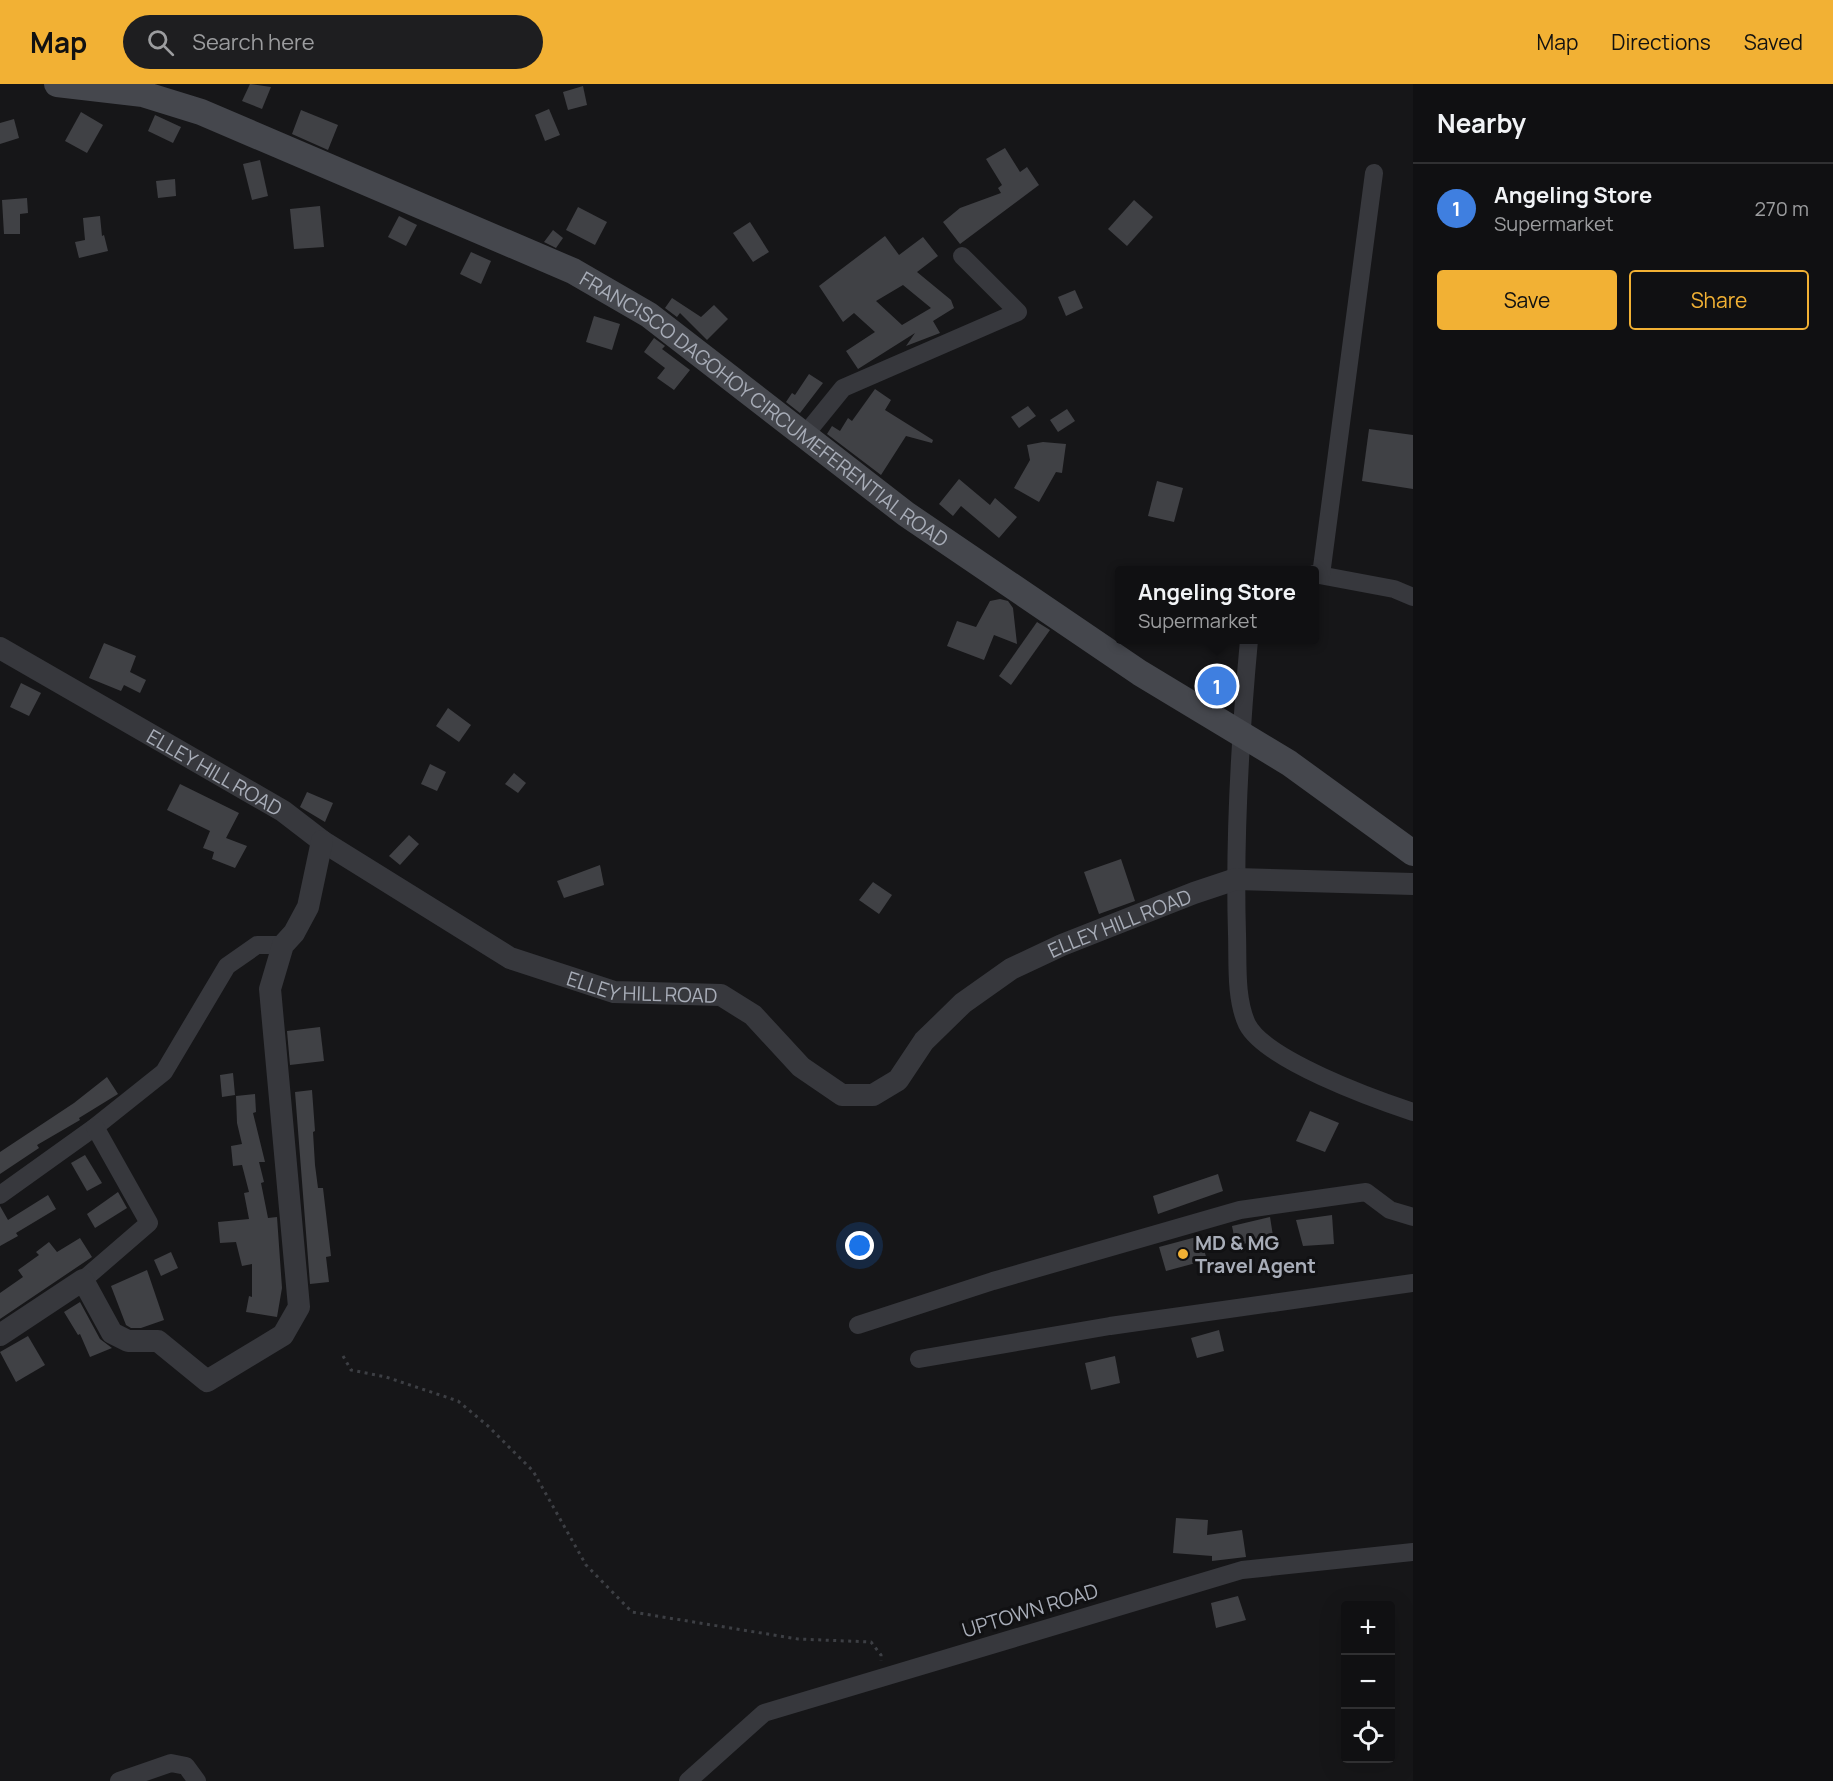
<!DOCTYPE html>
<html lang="en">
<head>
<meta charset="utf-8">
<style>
	:root { --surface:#101012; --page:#1e1e20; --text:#f1f3f6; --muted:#9c9d9f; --line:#303032; --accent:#f2b134 }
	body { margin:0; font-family:Manrope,sans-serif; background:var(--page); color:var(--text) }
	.controls { position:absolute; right:18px; bottom:18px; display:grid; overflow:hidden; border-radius:6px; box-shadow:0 6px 24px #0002 }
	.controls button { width:54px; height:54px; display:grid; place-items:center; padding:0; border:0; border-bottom:2px solid var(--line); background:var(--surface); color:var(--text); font:30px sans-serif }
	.you { position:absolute; left:860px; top:1162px; width:21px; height:21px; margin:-15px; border:4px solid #fff; border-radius:50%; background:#1a73e8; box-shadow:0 0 0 9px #1a73e833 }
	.badge { display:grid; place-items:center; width:39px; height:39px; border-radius:50%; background:var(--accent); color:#fff; font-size:20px; font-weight:700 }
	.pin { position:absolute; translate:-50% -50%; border:3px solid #fff; box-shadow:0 2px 6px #0006 }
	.popup { position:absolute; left:1115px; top:482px; width:204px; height:78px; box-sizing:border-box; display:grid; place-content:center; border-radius:6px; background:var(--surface); filter:drop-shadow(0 2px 4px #0005); font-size:20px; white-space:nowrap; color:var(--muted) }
	.popup b { font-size:22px; color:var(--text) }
	.popup::after { content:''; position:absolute; left:50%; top:100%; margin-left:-12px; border:12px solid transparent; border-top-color:var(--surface) }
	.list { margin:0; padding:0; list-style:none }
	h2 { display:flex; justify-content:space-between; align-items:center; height:78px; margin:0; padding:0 24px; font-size:26px }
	h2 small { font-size:20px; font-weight:400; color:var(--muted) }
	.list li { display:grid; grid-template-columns:39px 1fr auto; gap:18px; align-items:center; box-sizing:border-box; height:90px; padding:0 24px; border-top:2px solid var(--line) }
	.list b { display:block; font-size:22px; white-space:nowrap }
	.list p { margin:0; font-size:20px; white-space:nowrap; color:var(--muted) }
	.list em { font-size:20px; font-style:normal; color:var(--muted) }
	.actions { display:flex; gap:12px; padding:18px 24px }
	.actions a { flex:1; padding:14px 0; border:2px solid var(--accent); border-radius:6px; text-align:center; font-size:21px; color:var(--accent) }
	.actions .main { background:var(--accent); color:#111 }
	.icon { flex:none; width:33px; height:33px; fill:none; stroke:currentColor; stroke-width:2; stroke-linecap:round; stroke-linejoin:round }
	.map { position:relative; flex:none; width:1413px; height:1697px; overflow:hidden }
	header { display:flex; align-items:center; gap:36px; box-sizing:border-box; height:84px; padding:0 30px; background:var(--accent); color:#111 }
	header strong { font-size:28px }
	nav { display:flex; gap:33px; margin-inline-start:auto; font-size:21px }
	.search { width:420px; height:54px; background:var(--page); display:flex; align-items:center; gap:15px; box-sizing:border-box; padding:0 21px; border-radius:33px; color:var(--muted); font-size:22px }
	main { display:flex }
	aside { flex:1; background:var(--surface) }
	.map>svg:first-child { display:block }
</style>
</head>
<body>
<header>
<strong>Map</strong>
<div class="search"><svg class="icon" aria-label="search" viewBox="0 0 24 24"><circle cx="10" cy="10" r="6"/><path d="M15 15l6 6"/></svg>Search here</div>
<nav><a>Map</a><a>Directions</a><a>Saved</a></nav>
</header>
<main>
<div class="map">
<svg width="1413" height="1697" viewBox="0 0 1413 1697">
	<rect width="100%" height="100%" fill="#161618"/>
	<g fill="#404145" fill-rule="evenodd">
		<path d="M250,0L271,3L262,25L242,17Z"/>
		<path d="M583,2L587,21L568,26L563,8Z"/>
		<path d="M549,25L560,51L545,57L535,31Z"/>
		<path d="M301,26L338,41L328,66L292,50Z"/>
		<path d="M81,28L103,41L87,69L65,57Z"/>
		<path d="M155,31L181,43L173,59L148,47Z"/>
		<path d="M14,35L19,54L0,60V39Z"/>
		<path d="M1005,64L1020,88L1027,83L1039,101L960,160L943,138L960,124L1001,109L998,104L1002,101L986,75Z"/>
		<path d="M260,76L268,112L252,116L243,80Z"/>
		<path d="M175,95L176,112L158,114L156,97Z"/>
		<path d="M27,114L28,129L20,130V150H4L2,116Z"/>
		<path d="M1134,116L1153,133L1127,162L1108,145Z"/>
		<path d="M320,122L324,163L294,165L290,125Z"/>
		<path d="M578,123L607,138L595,161L566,146Z"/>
		<path d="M100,132L102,152L104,151L108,167L79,174L75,158L85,156L83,134Z"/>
		<path d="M399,132L417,141L406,162L388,153Z"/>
		<path d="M750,138L769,168L753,178L733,149Z"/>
		<path d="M553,146L563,154L556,164L544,158Z"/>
		<path d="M885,152L899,171L923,153L938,172L917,188L951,216L954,224L933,237L940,249L906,262L915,249L858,285L846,267L875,248L854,229L843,238L819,202ZM903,201L931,224L902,241L876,217Z"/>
		<path d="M471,168L491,177L481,200L460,190Z"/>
		<path d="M1075,206L1083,224L1066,232L1058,213Z"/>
		<path d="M672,214L701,233L714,221L728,235L707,256L680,229L677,233L665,224Z"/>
		<path d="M594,232L620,240L612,266L586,258Z"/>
		<path d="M654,254L665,262L662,265L690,286L674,306L657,294L665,284L644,268Z"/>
		<path d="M809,290L823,299L800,329L786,318L792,309L795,311Z"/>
		<path d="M875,305L891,316L885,326L933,356L932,359L906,352L881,391L827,350L832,342L840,347L848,334L852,337Z"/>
		<path d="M1028,322L1036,332L1019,344L1011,333Z"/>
		<path d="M1067,325L1075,337L1058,348L1050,336Z"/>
		<path d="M1369,345L1413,351V405L1362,397Z"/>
		<path d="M1043,358L1066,360L1062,389L1056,388L1039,418L1014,404L1030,376L1027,361Z"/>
		<path d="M959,395L990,421L995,414L1017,433L999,454L961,422L953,432L939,420Z"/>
		<path d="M1157,397L1183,404L1174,438L1148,432Z"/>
		<path d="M1000,515L1008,517L1013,524L1017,560L994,551L984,576L947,562L957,537L976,543L990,517Z"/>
		<path d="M1037,538L1050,546L1011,601L999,592Z"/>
		<path d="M104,559L136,572L130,588L146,596L140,609L124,601L121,607L89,594Z"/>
		<path d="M21,599L41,609L29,632L10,623Z"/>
		<path d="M448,624L471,641L459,658L436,642Z"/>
		<path d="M430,680L446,688L437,707L421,700Z"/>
		<path d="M514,689L526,699L518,709L505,700Z"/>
		<path d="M180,700L239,729L226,754L247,762L235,784L212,775L214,768L203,764L210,747L167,726Z"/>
		<path d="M307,708L333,719L325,738L300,723Z"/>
		<path d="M409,751L419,760L400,781L389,772Z"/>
		<path d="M1121,775L1135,817L1099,830L1084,788Z"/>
		<path d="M600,781L604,801L564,814L557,797Z"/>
		<path d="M873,798L892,811L879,830L859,816Z"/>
		<path d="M320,943L324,977L290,981L287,947Z"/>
		<path d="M233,989L235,1011L222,1013L220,991Z"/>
		<path d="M107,993L118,1010L79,1034L80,1036L37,1061L39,1064L0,1090V1068L74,1019Z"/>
		<path d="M312,1006L315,1047L313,1048L315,1081L318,1104H323L331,1172L326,1173L329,1198L310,1200L295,1008Z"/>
		<path d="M255,1010L256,1028L253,1029L265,1078H259L264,1098L261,1099L268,1134L277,1133L282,1204L277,1233L246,1228L249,1212L252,1213V1180L242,1182L236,1158L220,1159L218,1138L249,1135L244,1109L249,1108L242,1081L233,1082L231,1062L242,1060L237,1039L236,1012Z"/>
		<path d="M1310,1027L1339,1039L1325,1068L1296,1057Z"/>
		<path d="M85,1071L102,1099L87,1107L71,1079Z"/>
		<path d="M1218,1090L1223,1107L1158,1130L1153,1112Z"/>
		<path d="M118,1108L127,1124L95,1144L87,1130Z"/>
		<path d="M48,1111L56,1125L16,1149L18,1152L0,1162V1122L8,1136Z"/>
		<path d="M1332,1131L1334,1160L1303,1162L1296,1136Z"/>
		<path d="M1270,1133L1273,1152L1236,1162L1232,1142Z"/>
		<path d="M1200,1152L1207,1176L1166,1187L1159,1163Z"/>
		<path d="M80,1154L92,1173L0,1235V1209L23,1193L18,1186L39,1171L36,1168L49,1158L57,1168Z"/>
		<path d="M171,1168L178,1184L161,1192L154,1176Z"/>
		<path d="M147,1186L164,1236L141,1244H131L126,1241L111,1202Z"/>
		<path d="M80,1218L100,1255L112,1264L90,1273L80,1250L78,1251L64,1228Z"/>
		<path d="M1219,1246L1224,1267L1197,1274L1191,1254Z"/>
		<path d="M28,1252L45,1281L16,1298L0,1268Z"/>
		<path d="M1115,1272L1120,1299L1091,1306L1085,1279Z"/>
		<path d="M1176,1434L1208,1436L1207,1451L1242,1446L1246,1473L1212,1477V1472L1173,1469Z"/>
		<path d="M1238,1512L1246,1536L1216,1544L1211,1519Z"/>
	</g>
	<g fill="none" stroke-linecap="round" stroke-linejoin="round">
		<path stroke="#3d3f44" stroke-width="3" stroke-dasharray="3 4.5" stroke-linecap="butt" d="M343,1272L351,1286L386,1293L458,1317L488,1342L533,1387L586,1481L632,1528L798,1555L871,1558L881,1571V1577"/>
		<g stroke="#37383d" stroke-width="18">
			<path d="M804,352L843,304L1018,228L962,172"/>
			<path d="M1314,490L1394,505L1413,513"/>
			<path d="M1321,491L1374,89"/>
			<path d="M1249,556C1240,654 1234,752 1237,850C1238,878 1235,914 1247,940C1265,976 1374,1015 1413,1028"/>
			<path d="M0,1111L95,1043L164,988L227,882L257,861H283"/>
			<path d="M83,1196L149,1139L95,1043"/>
			<path d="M858,1241L993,1197L1240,1126L1366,1108L1390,1126L1413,1133"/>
			<path d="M919,1275L1110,1242L1413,1199"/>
			<path d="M119,1697L171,1679L186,1682L197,1697"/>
			<path d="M688,1697L764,1629L1242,1486L1413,1468"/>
		</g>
		<g stroke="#37383d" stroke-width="22">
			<path id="s1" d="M0,564L283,727L322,757L510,874L614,908L721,911L753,931L801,983L842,1011H873L898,996L924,957L963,919L1011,885L1062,861L1194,809L1236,795L1413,800"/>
			<path d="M0,1251L83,1196L112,1249L128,1257H158L207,1297L283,1251L299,1223L270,905L283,861L294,849L308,823L322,757"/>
		</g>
		<path stroke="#45474d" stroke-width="26" id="s2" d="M57,0L143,10L201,28L573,187L649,231L906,430L1140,589L1289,679L1413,769"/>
	</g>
	<circle fill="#f2b134" stroke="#111113" stroke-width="2" cx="1183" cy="1170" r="6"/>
	<g text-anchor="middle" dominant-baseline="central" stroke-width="6" stroke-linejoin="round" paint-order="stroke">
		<g font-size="20" fill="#a8adb8" stroke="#111113">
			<text stroke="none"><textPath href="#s2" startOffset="788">FRANCISCO DAGOHOY CIRCUMEFERENTIAL ROAD</textPath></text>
			<text stroke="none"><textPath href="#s1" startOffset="248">ELLEY HILL ROAD</textPath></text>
			<text stroke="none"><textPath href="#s1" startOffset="1310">ELLEY HILL ROAD</textPath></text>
			<text stroke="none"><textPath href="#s1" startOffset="734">ELLEY HILL ROAD</textPath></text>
			<text transform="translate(1030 1526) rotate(-17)">UPTOWN ROAD</text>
		</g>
		<g font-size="20" font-weight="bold" fill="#a8adb8" stroke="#111113" text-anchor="start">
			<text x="1195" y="1158">MD &amp; MG<tspan x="1195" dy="23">Travel Agent</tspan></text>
		</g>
	</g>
</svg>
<div class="controls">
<button>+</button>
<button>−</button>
<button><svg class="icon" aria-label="locate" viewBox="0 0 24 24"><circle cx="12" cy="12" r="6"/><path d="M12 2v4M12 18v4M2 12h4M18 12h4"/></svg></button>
</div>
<div class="you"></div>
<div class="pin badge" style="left:1217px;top:602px;background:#3f7fe0">1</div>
<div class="popup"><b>Angeling Store</b>Supermarket</div>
</div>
<aside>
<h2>Nearby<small></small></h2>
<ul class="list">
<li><span class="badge" style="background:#3f7fe0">1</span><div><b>Angeling Store</b><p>Supermarket</p></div><em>270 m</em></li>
</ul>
<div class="actions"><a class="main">Save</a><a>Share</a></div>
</aside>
</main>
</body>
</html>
